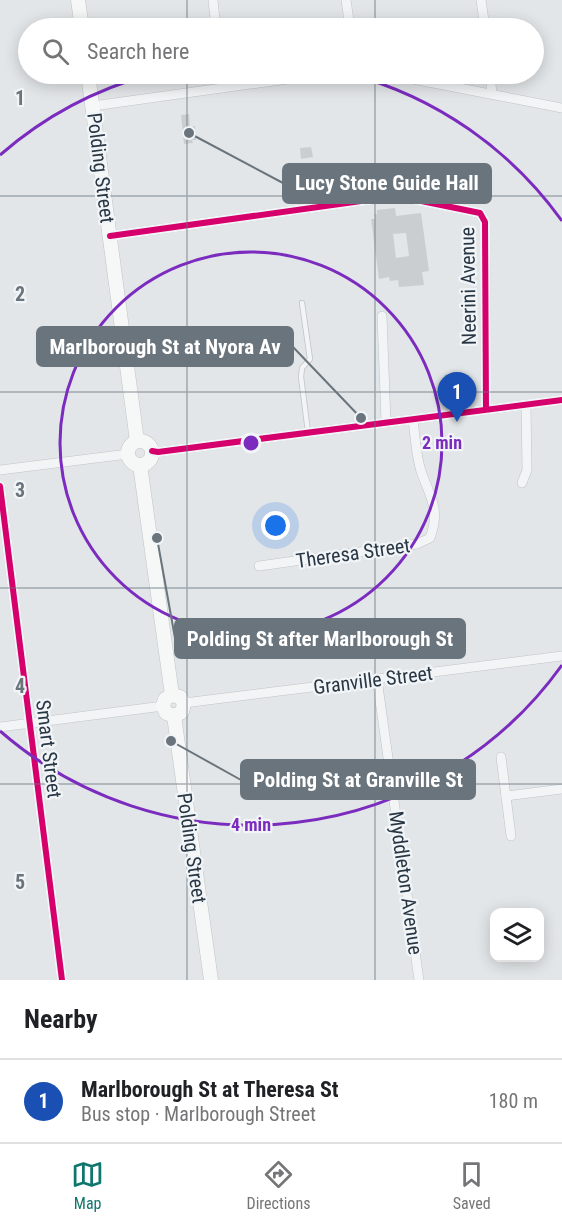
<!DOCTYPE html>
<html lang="en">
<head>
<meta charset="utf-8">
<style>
	:root { --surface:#fff; --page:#f2f2f2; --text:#202124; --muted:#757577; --line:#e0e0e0; --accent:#0f766e }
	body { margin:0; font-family:"Roboto Condensed",sans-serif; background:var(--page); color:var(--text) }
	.controls { position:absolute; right:18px; bottom:18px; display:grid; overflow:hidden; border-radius:12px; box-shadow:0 3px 15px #0003 }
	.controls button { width:54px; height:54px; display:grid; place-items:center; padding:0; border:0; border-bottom:2px solid var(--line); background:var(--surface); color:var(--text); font:30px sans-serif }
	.you { position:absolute; left:276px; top:526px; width:21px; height:21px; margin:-15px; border:4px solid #fff; border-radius:50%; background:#1a73e8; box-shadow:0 0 0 9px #1a73e833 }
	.badge { display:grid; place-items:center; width:39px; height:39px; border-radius:50%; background:var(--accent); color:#fff; font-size:20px; font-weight:700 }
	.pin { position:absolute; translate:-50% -50px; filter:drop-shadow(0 2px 3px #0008) }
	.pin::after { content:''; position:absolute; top:32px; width:21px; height:18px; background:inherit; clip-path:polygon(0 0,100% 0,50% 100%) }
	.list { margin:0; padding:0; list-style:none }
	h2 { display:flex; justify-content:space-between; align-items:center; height:78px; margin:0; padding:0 24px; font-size:26px }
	h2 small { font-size:20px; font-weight:400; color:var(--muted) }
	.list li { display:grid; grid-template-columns:39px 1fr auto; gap:18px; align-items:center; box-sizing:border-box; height:84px; padding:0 24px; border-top:2px solid var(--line) }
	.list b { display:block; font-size:22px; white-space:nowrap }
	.list p { margin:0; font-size:20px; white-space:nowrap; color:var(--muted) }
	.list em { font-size:20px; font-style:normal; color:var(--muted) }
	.icon { flex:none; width:33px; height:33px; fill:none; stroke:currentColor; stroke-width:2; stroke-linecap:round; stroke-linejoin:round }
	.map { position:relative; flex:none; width:562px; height:980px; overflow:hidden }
	.search { position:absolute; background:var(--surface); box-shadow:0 3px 15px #0003; left:18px; right:18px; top:18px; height:66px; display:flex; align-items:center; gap:15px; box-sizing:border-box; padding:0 21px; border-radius:33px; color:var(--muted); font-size:22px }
	.sheet { height:162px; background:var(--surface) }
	nav { display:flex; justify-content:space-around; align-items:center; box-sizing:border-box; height:84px; border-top:2px solid var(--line); background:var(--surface); font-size:16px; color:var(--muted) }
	nav a { display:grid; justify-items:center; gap:3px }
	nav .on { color:var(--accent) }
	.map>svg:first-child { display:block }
</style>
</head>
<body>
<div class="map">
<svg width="562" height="980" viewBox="0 0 562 980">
	<rect width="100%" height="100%" fill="#e3e6e8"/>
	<g fill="#cbced1" fill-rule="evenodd">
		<path d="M189,114L190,127L195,126L196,140H192L193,143L184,144L181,115Z"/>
		<path d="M311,147L313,157L301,159L300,148Z"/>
		<path d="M395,208L396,216L421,213L429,271L422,272L424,285L399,287L398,280L390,281L389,277L379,279L371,219H375L374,214H377V210ZM406,233L409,256L396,258L393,234Z"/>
	</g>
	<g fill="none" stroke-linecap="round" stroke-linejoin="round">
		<g stroke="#c1c4c6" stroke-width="6">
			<path id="service" d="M302,303L310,359L302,368L301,377L308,432"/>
		</g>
		<g stroke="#c1c4c6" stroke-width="10">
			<g id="minor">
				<path d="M213,0L216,28"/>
				<path d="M346,0L350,28"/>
				<path d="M481,0L485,28"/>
				<path d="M223,74L224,88"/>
				<path d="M387,74L562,108"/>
				<path d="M490,74L492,94"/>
				<path d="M93,106L323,74"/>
				<path d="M110,236L397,196L480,213L485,222L486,409"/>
				<path d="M382,316L386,422"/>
				<path d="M152,451L158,452L562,400"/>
				<path d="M0,470L128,454"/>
				<path d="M522,483L527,470L526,405"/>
				<path d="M0,486L62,980"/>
				<path d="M259,566L417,544L430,538C441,508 430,498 421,471C416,455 415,436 413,419"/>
				<path d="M377,679L419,980"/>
				<path d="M184,703L562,656"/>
				<path d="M0,727L163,706"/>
				<path d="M501,757L511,836"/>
				<path d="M506,796L562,789"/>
			</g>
		</g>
		<g stroke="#c1c4c6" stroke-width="15">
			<g id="secondary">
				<path d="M78,0L82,28"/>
				<path d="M88,74L137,441"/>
				<circle cx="140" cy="453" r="12"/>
				<path d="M140,465L172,695"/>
				<path d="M172,695L180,697L184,703L182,712L174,716"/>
				<path d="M172,695L165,699L163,706L166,713L174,716"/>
				<path d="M174,716L211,980"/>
			</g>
		</g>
		<use href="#service" stroke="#f2f4f5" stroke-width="4.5"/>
		<use href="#minor" stroke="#f2f4f5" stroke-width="9"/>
		<use href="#secondary" stroke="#f6f7f7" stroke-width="14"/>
		<g stroke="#f1f5f8" stroke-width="10">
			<g id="cycleway">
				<path d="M110,236L397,196L480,213L485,222L486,409"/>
				<path d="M152,451L158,452L562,400"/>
				<path d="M0,486L62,980"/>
			</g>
		</g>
		<use href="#cycleway" stroke="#d6006c" stroke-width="6"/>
	</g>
	<path fill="none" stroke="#6a747d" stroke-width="1.5" stroke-opacity="0.55" d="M187,0V28M375,0V28M187,74V980M375,74V980M0,196H562M0,392H562M0,588H562M0,784H562"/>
	<g fill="none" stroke="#7b2cbf" stroke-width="3">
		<circle cx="251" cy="443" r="191"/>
		<path d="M562 665A382 382 0 0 1 0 731M0 155A382 382 0 0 1 152 74M350 74A382 382 0 0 1 562 221"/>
	</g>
	<g text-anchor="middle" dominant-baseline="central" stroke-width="4.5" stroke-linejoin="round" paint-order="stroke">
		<g font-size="20" fill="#293643" stroke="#f1f5f8">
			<text transform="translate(101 168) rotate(83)">Polding Street</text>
			<text transform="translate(468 286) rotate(-91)">Neerini Avenue</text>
			<text transform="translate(353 553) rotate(-8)">Theresa Street</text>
			<text transform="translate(373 680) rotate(-7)">Granville Street</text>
			<text transform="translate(49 749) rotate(83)">Smart Street</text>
			<text transform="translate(192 848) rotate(82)">Polding Street</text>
			<text transform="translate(406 883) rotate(82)">Myddleton Avenue</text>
		</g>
	</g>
	<g font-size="20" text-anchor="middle" font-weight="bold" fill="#6a747d" stroke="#f1f5f8" stroke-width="4.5" stroke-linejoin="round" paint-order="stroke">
		<text x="20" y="105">1</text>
		<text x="20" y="301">2</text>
		<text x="20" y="497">3</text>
		<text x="20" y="693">4</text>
		<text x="20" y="889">5</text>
	</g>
	<circle cx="251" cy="443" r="9" fill="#7b2cbf" stroke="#f1f5f8" stroke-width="3"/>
	<g font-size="18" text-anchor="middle" font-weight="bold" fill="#7b2cbf" stroke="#f1f5f8" stroke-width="4.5" stroke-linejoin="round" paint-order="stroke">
		<text x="442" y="449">2 min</text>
		<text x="251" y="831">4 min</text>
	</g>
	<path fill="none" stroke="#6a747d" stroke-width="2" d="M189 133L283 183M361 418L293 347M157 538L175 638M171 741L241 780"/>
	<g fill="#6a747d" stroke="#f1f5f8" stroke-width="2">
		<circle cx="189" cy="133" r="6"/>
		<circle cx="361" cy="418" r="6"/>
		<circle cx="157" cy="538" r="6"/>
		<circle cx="171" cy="741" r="6"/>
	</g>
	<g fill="#6a747d" stroke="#6a747d" stroke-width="2">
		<rect x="283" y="164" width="208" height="39" rx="6"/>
		<rect x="37" y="327" width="256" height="39" rx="6"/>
		<rect x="175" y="619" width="290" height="39" rx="6"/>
		<rect x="241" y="760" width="234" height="39" rx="6"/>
	</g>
	<g font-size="21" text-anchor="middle" font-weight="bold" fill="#fff">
		<text x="387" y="190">Lucy Stone Guide Hall</text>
		<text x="165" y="354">Marlborough St at Nyora Av</text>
		<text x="320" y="646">Polding St after Marlborough St</text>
		<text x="358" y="787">Polding St at Granville St</text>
	</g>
</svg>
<div class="controls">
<button><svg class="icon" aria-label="layers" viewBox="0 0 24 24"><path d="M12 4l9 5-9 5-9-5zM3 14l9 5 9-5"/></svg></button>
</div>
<div class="you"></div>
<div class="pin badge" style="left:457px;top:422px;background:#1a4fb4">1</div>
<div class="search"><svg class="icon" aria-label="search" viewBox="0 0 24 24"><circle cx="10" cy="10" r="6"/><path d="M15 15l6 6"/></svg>Search here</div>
</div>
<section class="sheet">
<h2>Nearby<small></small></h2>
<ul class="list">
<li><span class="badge" style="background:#1a4fb4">1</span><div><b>Marlborough St at Theresa St</b><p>Bus stop · Marlborough Street</p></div><em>180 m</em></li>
</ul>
</section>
<nav>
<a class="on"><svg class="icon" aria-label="map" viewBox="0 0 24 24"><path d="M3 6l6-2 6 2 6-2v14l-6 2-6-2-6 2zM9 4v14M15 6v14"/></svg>Map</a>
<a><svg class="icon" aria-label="directions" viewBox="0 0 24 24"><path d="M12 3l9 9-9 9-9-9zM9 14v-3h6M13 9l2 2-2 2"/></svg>Directions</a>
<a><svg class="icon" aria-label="saved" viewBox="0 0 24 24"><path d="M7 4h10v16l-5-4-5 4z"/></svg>Saved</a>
</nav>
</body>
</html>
